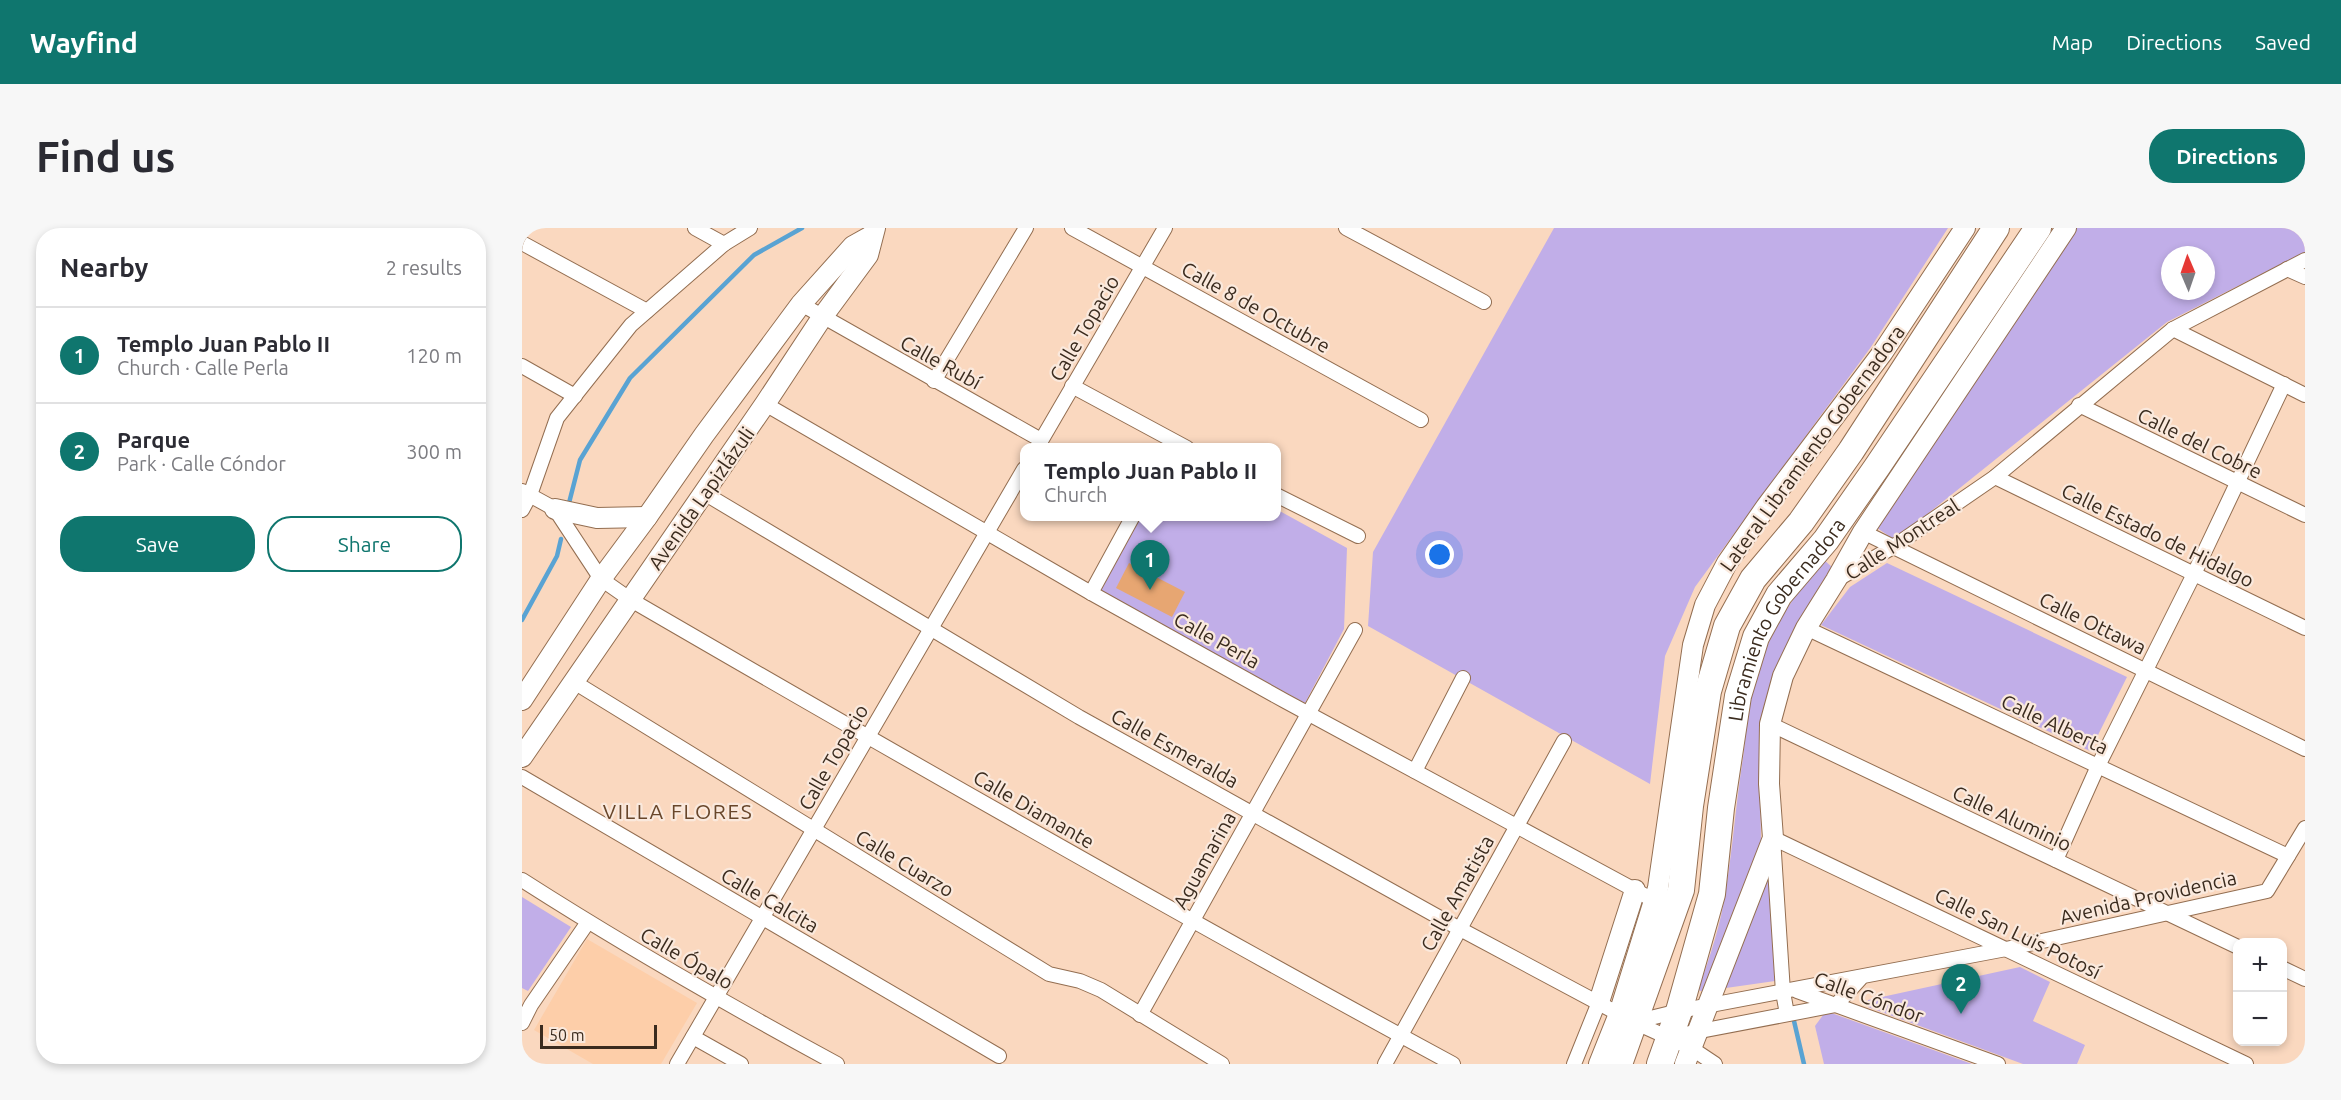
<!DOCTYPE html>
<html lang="en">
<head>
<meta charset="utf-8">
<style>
	:root { --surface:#fff; --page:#f7f7f7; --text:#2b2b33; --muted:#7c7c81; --line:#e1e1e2; --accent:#0f766e }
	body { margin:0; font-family:Ubuntu,sans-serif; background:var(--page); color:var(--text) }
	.controls { position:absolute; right:18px; bottom:18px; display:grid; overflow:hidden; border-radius:12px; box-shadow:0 3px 9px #0003 }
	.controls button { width:54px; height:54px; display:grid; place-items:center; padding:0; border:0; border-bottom:2px solid var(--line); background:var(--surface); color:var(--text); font:30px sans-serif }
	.compass { position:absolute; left:1639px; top:18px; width:54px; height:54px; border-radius:50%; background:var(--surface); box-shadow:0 3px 9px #0003; rotate:358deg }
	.scale { position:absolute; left:18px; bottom:15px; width:117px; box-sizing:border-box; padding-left:6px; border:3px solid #3a2b1e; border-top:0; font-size:16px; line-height:21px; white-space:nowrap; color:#3a2b1e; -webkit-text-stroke:4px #fae9dd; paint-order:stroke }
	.you { position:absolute; left:918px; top:327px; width:21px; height:21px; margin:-15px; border:4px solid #fff; border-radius:50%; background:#1a73e8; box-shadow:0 0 0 9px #1a73e833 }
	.badge { display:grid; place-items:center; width:39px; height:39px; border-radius:50%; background:var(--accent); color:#fff; font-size:20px; font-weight:700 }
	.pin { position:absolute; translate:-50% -50px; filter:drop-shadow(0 2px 3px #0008) }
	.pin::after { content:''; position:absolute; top:32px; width:21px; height:18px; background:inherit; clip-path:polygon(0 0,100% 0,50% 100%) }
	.popup { position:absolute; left:498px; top:215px; width:261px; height:78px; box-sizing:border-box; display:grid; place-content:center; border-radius:12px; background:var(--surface); filter:drop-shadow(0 2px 4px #0005); font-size:20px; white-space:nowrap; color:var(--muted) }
	.popup b { font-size:22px; color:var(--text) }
	.popup::after { content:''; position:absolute; left:50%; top:100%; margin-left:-12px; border:12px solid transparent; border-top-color:var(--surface) }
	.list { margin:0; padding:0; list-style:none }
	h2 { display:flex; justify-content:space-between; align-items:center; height:78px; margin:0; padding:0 24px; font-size:26px }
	h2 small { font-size:20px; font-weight:400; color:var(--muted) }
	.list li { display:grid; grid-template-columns:39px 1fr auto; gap:18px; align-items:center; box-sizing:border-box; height:96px; padding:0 24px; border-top:2px solid var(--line) }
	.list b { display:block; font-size:22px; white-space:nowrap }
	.list p { margin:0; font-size:20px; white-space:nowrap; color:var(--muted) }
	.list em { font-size:20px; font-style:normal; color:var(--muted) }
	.actions { display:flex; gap:12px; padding:18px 24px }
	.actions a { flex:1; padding:14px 0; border:2px solid var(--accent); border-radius:24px; text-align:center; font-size:21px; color:var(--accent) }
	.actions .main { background:var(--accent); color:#fff }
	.map { position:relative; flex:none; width:1783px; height:836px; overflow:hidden; border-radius:24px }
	header { display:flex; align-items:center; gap:36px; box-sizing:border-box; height:84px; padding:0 30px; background:var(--accent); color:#fff }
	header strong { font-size:28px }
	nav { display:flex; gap:33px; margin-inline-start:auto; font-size:21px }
	.intro { display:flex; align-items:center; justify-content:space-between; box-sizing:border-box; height:144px; padding:0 36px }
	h1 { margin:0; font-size:42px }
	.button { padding:15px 27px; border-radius:24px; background:var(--accent); color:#fff; font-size:21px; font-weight:700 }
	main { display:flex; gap:36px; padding:0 36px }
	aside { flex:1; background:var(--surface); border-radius:24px; box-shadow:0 3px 9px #0003 }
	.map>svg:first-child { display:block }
</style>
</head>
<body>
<header>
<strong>Wayfind</strong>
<nav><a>Map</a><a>Directions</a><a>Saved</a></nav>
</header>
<div class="intro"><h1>Find us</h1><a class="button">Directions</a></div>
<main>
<aside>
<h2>Nearby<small>2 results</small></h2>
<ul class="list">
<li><span class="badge">1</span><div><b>Templo Juan Pablo II</b><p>Church · Calle Perla</p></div><em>120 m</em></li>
<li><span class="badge">2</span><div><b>Parque</b><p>Park · Calle Cóndor</p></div><em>300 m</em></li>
</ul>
<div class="actions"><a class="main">Save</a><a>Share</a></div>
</aside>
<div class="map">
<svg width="1783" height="836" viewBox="0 0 1783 836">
	<rect width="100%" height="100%" fill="#fad8bf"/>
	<path fill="#fdcea9" d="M65,711L175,775L139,836H71L12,802Z"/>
	<g fill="#c1aee8" fill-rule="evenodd">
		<path d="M1032,0H1426L1349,119L1173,359L1143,428L1128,556L846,398L851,324Z"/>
		<path d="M1554,0H1783V24L1645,94L1373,312L1355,300ZM1648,27H1684V63H1648Z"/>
		<path d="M754,281L825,320L822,401L783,475L578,363L619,289L754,288Z"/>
		<path d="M1302,332L1310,339L1297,359L1259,431L1238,550L1239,615L1182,764L1176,762C1188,729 1199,696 1204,661C1211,618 1214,574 1221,530C1225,499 1227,465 1238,436C1253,394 1274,365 1302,332Z"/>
		<path d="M1365,335L1605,449L1568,523L1299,397L1328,359Z"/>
		<path d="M1247,647L1253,753L1197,761Z"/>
		<path d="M0,669L49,699L6,763L0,760Z"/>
		<path d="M1498,739L1528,754L1511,793L1563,817L1555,836H1501L1346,779V772Z"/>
		<path d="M1304,783L1450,836H1302L1293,798Z"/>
	</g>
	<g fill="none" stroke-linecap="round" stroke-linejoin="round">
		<g stroke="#59a3d3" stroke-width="4.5">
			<path d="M47,275L58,232L108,150L232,27L280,0"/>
			<path d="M0,392L35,328L39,311"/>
			<path d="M1272,793L1282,836"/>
		</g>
	</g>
	<path fill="#e7a672" d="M607,335L663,364L650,389L594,360Z"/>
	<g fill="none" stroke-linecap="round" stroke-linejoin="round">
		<g stroke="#936e51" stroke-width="16">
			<g id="street">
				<path d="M173,0L202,16"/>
				<path d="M550,0L899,192"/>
				<path d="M824,0L962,74"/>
				<path d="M0,15L125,83"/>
				<path d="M1765,41L1783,49"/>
				<path d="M279,76L519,212"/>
				<path d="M1651,101L1783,167"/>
				<path d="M0,138L53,168"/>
				<path d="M412,153L504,0"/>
				<path d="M550,158L665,220"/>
				<path d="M243,176L569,365L763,473L1133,673"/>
				<path d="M1557,177L1783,287"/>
				<path d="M516,218L643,0"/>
				<path d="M1473,249L1783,400"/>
				<path d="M0,263L33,281L79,351L109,372C381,530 654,686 931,836"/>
				<path d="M182,265L557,489L938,701L1112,794L1169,820L1193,836"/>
				<path d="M754,267L836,308"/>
				<path d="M0,282L8,267L35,190L109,97L202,16L228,0"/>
				<path d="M1341,304L1783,521"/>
				<path d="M1316,351L1371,319L1473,249L1651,101L1783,32"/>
				<path d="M569,365L611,288"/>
				<path d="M1284,400L1766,628"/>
				<path d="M52,454L527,746L558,753L579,762L700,836"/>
				<path d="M1248,496L1716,719"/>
				<path d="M893,543L941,450"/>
				<path d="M0,549L477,828"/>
				<path d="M1534,632L1576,538L1672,346L1762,156"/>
				<path d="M0,652C103,718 208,778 315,836"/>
				<path d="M1760,740L1783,751"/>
				<path d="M1275,763L1476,836"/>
				<path d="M1265,786L1261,764L1251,610L1724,836"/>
				<path d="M618,787L833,402"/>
				<path d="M1112,794L1157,783L1484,721L1745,663L1783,600"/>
				<path d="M0,795L9,777L66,694"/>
				<path d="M171,809L219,836"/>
				<path d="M1147,809L1314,777L1338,751"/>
				<path d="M155,836L502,241"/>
				<path d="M863,836L1042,513"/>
				<path d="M1052,836L1077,774"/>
			</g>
		</g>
		<g stroke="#936e51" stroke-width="22">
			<g id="secondary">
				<path d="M33,281L75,290L125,289"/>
				<path d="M0,472L79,351L125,289L182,207L279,76L331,18L349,8"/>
				<path d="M0,529L243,176L301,88L346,27L353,0"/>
				<path d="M1077,774L1113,662"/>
				<path d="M1077,836L1097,786L1136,660L1171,417L1183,377L1205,335L1244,279L1361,124L1443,0"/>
				<path d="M1163,836L1251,610L1247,556L1248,496L1261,448L1284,400L1314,352L1341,304L1544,0"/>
			</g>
		</g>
		<g stroke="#936e51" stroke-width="28">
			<g id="highway">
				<path d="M1097,836L1159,662L1168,578L1186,463L1205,398L1231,351L1279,294L1329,223L1474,0"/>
				<path id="s1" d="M1138,836L1157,783L1190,666L1199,580L1216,468L1234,409L1257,367L1304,312L1355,239L1516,0"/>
			</g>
		</g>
		<use href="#street" stroke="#fff" stroke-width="14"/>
		<use href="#secondary" stroke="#fff" stroke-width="20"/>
		<use href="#highway" stroke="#fff" stroke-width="26"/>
	</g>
	<g text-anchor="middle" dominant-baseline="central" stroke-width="4.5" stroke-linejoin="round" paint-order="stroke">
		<g font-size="20" fill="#3a2b1e" stroke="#fae9dd">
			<text transform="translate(734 79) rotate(29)">Calle 8 de Octubre</text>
			<text transform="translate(562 100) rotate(-60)">Calle Topacio</text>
			<text transform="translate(419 134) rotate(29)">Calle Rubí</text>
			<text transform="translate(1678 215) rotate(26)">Calle del Cobre</text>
			<text transform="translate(1290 220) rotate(-54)">Lateral Libramiento Gobernadora</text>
			<text transform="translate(179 270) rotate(-55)">Avenida Lapizlázuli</text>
			<text transform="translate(1636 307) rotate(26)">Calle Estado de Hidalgo</text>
			<text transform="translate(1380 311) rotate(-33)">Calle Montreal</text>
			<text stroke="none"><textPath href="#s1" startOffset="468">Libramiento Gobernadora</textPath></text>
			<text transform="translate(1571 395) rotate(26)">Calle Ottawa</text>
			<text transform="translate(695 412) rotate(29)">Calle Perla</text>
			<text transform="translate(1533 496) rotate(25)">Calle Alberta</text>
			<text transform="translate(653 520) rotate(29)">Calle Esmeralda</text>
			<text transform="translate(311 529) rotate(-60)">Calle Topacio</text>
			<text transform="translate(512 581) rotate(30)">Calle Diamante</text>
			<text transform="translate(1490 590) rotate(25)">Calle Aluminio</text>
			<text transform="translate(682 632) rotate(-61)">Aguamarina</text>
			<text transform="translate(383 635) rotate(31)">Calle Cuarzo</text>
			<text transform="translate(935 665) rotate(-61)">Calle Amatista</text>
			<text transform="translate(1626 669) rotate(-13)">Avenida Providencia</text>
			<text transform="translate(248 672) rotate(30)">Calle Calcita</text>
			<text transform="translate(1496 705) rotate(26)">Calle San Luis Potosí</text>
			<text transform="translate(165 730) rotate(30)">Calle Ópalo</text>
			<text transform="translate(1347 769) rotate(20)">Calle Cóndor</text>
		</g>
		<g font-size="21" letter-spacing="1.5" fill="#68462a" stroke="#fae9dd">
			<text x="156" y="583">VILLA FLORES</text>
		</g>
	</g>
</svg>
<div class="controls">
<button>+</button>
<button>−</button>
</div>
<svg class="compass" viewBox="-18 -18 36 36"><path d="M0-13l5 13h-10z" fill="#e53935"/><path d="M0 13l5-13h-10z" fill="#7c7c81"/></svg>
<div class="scale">50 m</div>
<div class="you"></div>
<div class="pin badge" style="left:628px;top:362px">1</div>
<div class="popup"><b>Templo Juan Pablo II</b>Church</div>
<div class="pin badge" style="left:1439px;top:786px">2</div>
</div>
</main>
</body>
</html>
